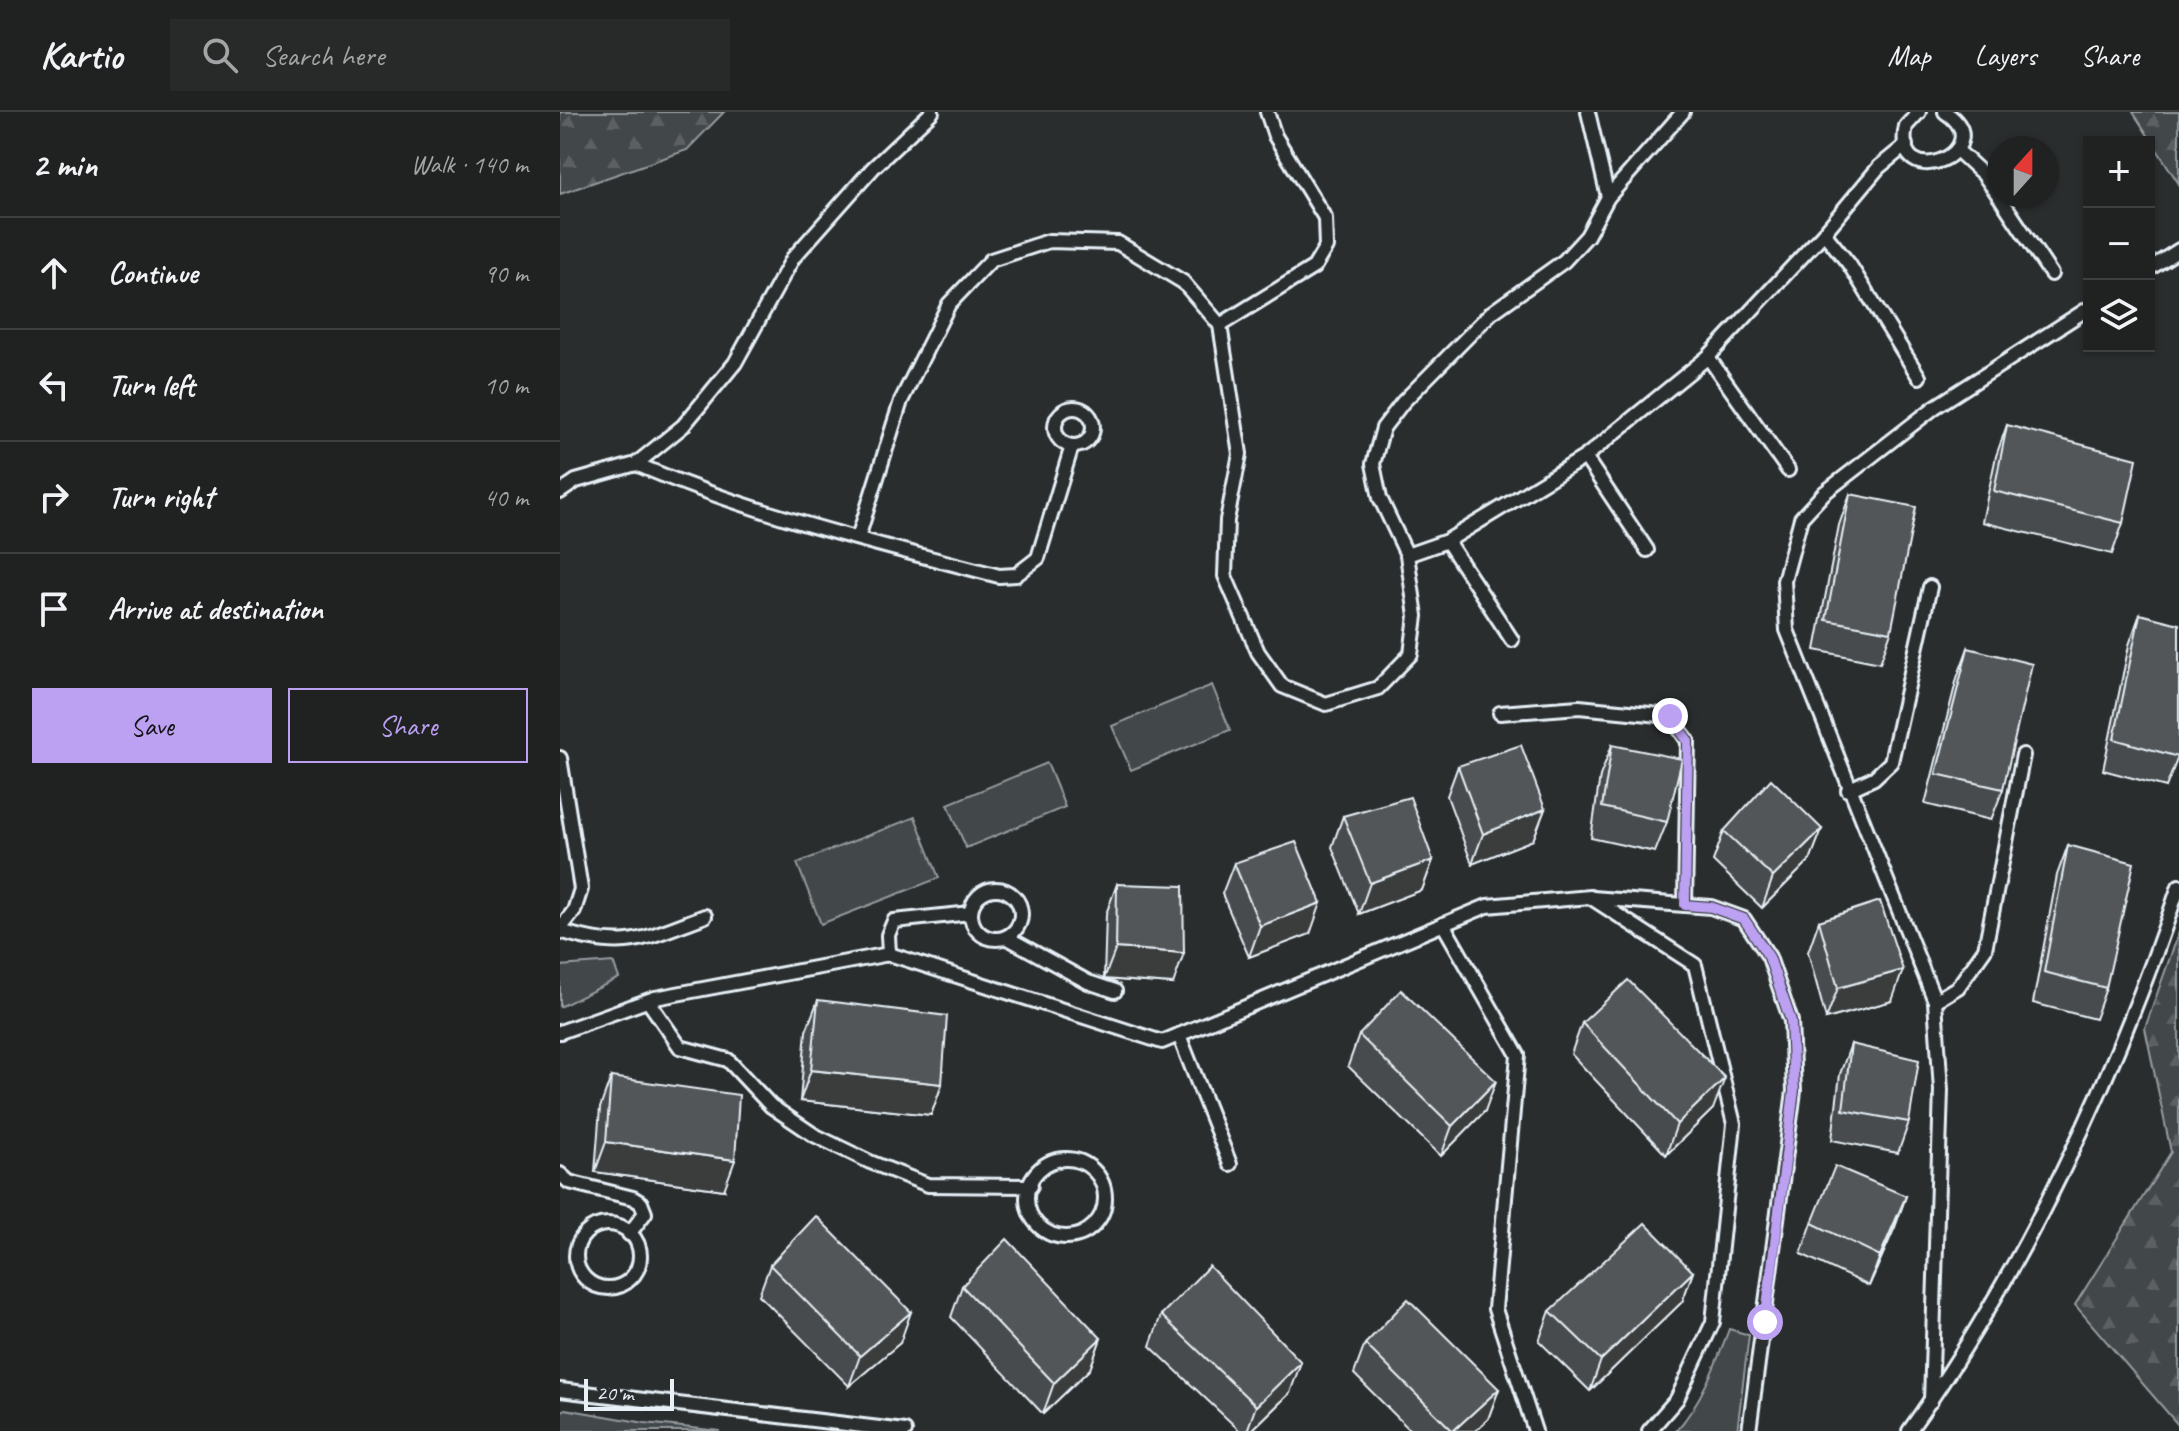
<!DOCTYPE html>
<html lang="en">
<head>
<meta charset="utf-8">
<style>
	:root { --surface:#202222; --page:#282a2a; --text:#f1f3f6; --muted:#a2a4a5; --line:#3d3f40; --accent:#bca0f2 }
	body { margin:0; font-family:Caveat,sans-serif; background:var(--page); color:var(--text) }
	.controls { position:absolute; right:24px; top:24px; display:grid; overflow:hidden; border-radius:0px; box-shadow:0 2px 6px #0004 }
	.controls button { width:72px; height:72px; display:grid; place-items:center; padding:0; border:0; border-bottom:2px solid var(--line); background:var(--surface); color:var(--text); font:40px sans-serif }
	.compass { position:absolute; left:1427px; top:24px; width:72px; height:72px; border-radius:50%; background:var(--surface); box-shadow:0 2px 6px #0004; rotate:21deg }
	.scale { position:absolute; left:24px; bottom:20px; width:90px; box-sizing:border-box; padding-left:8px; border:4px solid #e8f1f8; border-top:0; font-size:22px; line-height:28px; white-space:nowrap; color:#e8f1f8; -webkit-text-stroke:6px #2a2d2e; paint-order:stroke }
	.stop { position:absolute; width:24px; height:24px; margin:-18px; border:6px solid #bca0f2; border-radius:50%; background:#fff }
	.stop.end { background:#bca0f2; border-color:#fff; box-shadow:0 2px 8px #0008 }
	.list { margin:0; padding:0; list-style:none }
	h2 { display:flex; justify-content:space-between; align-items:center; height:104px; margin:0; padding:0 32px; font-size:34px }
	h2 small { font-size:26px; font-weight:400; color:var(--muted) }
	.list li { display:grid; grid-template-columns:52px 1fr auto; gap:24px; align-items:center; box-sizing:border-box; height:112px; padding:0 32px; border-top:2px solid var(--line) }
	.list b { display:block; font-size:30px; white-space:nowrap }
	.list em { font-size:26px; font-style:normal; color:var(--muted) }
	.actions { display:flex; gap:16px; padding:24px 32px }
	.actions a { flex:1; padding:18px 0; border:2px solid var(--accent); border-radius:0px; text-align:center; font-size:28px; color:var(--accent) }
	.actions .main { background:var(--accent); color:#111 }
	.icon { flex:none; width:44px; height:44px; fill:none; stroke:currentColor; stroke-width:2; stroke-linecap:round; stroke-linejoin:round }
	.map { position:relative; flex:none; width:1619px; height:1319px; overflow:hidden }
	header { display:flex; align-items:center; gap:48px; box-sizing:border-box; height:112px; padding:0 40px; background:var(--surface); border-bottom:2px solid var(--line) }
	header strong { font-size:38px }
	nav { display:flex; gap:44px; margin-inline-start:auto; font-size:28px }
	.search { width:560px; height:72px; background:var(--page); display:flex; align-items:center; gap:20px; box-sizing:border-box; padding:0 28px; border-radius:0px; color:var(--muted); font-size:30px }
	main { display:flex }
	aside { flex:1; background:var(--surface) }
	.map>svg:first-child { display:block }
</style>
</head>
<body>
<header>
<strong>Kartio</strong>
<div class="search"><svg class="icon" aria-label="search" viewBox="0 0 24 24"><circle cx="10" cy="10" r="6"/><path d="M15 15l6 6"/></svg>Search here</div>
<nav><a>Map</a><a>Layers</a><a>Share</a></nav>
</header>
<main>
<aside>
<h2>2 min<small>Walk · 140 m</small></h2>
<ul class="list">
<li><svg class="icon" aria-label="ahead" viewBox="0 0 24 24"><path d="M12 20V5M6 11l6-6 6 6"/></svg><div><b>Continue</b></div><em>90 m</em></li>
<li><svg class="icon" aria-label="left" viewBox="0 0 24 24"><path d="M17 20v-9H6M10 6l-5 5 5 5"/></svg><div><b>Turn left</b></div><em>10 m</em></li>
<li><svg class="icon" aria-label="right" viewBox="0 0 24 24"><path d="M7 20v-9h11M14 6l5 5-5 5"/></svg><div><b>Turn right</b></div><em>40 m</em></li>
<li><svg class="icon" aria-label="arrive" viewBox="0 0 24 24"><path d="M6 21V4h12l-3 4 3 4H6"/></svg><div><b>Arrive at destination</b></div></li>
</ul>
<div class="actions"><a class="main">Save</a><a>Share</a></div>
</aside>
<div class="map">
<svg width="1619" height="1319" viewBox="0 0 1619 1319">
	<defs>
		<pattern id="forest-firs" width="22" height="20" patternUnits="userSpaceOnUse" patternTransform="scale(2)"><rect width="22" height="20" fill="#424648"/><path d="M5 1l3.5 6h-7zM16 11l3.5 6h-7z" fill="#5d6163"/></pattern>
	</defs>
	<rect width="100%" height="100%" fill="#2a2d2e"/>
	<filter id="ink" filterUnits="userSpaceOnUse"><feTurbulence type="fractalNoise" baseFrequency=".0125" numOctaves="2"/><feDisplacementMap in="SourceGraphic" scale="16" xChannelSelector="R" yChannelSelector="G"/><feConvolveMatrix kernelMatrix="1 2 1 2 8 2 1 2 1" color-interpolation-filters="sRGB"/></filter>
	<g filter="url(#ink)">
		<g fill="#424648" stroke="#959ca0" stroke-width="2">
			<path d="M652,573L670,618L571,658L552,614Z"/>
			<path d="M487,651L505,695L406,736L388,692Z"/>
			<path d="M355,705L379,766L261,812L237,751Z"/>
			<path d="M53,850L59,866L0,895V854Z"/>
			<path d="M1169,1217L1189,1223L1177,1319H1116C1141,1291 1156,1252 1169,1217Z"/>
			<path d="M5,1297L85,1311L160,1319H0V1301Z"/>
		</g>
		<g fill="url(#forest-firs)" stroke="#959ca0" stroke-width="2">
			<path d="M0,0H164L127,38L0,82Z"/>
			<path d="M1573,0H1619V72Z"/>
			<path d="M1619,820V1314L1515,1193L1611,1040L1585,916Z"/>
		</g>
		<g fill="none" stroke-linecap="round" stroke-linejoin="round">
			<g stroke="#e8f1f8" stroke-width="18">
				<g id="service">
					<path d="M1028,0L1048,85"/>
					<path d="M1359,0L1346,14C1331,86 1443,38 1385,0"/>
					<path d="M1397,38L1424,63L1439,84"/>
					<path d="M1439,84L1491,162"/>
					<path d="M1264,121L1289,152L1359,265"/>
					<path d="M1589,157L1619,138"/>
					<path d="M660,213L754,155L766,135L765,106L715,24L707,0"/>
					<path d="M1148,245L1228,358"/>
					<circle cx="514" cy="315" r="19"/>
					<path d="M1025,345L1087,438"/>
					<path d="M76,352C192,402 317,432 439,464L456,463L478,446L512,334"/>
					<path d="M0,380L16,369L76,352L123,314L175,251L233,146L313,56L372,0"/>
					<path d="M298,426L341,289L389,192L431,148L489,129L558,131L623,170L660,213L680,342L667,408L665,464L698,540L722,574L766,592L818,576L851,542L856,504L847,443L820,386L813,352L823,316L843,290L931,201L1004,149L1027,124L1048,85L1123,0"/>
					<path d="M887,429L952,528"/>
					<path d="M847,443L887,429L1025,345L1148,245L1264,121L1319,55L1346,33"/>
					<path d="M940,601L1019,595L1110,604L1128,629L1125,793"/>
					<path d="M0,646L21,777L14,799L0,817"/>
					<path d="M1288,678L1314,666L1331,650L1370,475"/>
					<circle cx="436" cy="802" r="25"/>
					<path d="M1032,786L1151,795L1184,807L1209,845L1231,909L1234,979L1189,1319"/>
					<path d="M883,812L958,943L935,1197L975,1319"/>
					<path d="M0,819C67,840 82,827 145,804"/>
					<path d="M446,825L528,870L555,879"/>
					<path d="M329,842L328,823L334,809L411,801"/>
					<path d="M88,889L120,935L168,948L211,994L254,1023L310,1050L368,1073L471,1074"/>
					<path d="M1375,889L1398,875L1425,837L1463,643"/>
					<path d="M0,920L95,886L329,842L602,930L927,794L1030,785L1135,853L1174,1012L1153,1210L1117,1287L1089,1319"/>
					<path d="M619,923L670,1052"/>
					<circle cx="506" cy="1086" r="39"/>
					<path d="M0,1062L9,1070L73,1086L81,1091L85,1101L69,1122"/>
					<circle cx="48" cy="1144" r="32"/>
					<path d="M0,1278L345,1319"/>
					<path d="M1371,1289L1381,978L1375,889L1227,518L1224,469L1241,406L1264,381L1375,295L1529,196"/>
					<path d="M1349,1319C1463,1160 1558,959 1619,774"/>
				</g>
			</g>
			<use href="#service" stroke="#2a2d2e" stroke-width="12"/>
		</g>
		<g fill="#474b4d" stroke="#e8f1f8" stroke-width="2">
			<path d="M1447,313L1563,411L1552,442L1422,410L1436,344Z"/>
			<path d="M1290,382L1331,520L1320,551L1255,538L1279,413Z"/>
			<path d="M1580,502L1618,645L1606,675L1543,658L1569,533Z"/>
			<path d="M1408,536L1443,677L1431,708L1365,692L1397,566Z"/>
			<path d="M1052,633L1107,710L1095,740L1031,726L1040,664Z"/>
			<path d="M898,654L985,697L973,728L912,752L887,684Z"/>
			<path d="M783,704L873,748L862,778L799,802L772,735Z"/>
			<path d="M1262,717L1250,748L1202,796L1153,749L1164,719Z"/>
			<path d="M1508,733L1546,876L1535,907L1473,891L1497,763Z"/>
			<path d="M674,751L750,822L689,845L662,782Z"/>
			<path d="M557,772L613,872L544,867L546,802Z"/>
			<path d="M1259,809L1332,889L1266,907L1248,840Z"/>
			<path d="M258,888L382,972L371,1003L240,989L246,919Z"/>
			<path d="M1022,911L1153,997L1106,1043L1011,942Z"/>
			<path d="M799,923L925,999L881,1044L788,954Z"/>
			<path d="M1291,932L1349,1010L1338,1041L1272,1028L1280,962Z"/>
			<path d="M51,965L164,1078L35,1060L40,996Z"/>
			<path d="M1346,1084L1335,1115L1309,1174L1241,1142L1252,1111Z"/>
			<path d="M210,1153L340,1231L289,1274L199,1183Z"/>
			<path d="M1133,1160L1122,1190L1030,1279L979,1229L990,1199Z"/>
			<path d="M402,1174L541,1226L530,1257L483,1302L391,1205Z"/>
			<path d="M601,1203L730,1281L691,1319H680L590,1234Z"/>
			<path d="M805,1232L939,1277L928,1307L915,1319H851L794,1262Z"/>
		</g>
		<g fill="#3a3d3e" stroke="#e8f1f8" stroke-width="2">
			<path d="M985,697L973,728L912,752L923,722Z"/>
			<path d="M1262,717L1250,748L1202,796L1213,765Z"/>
			<path d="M873,748L862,778L799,802L810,771Z"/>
			<path d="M761,791L750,822L689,845L700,814Z"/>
			<path d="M556,836L624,841L613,872L544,867Z"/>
			<path d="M1343,858L1332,889L1266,907L1278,876Z"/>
			<path d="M251,958L382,972L371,1003L240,989Z"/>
			<path d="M1165,966L1153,997L1106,1043L1117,1012Z"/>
			<path d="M936,969L925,999L881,1044L892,1014Z"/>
			<path d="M46,1030L175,1048L164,1078L35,1060Z"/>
			<path d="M1346,1084L1335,1115L1309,1174L1320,1144Z"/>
			<path d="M1133,1160L1122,1190L1030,1279L1041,1248Z"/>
			<path d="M351,1200L340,1231L289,1274L300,1244Z"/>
			<path d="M541,1226L530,1257L483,1302L494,1271Z"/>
			<path d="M741,1250L730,1281L691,1319H687L696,1294Z"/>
			<path d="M939,1277L928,1307L915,1319H893Z"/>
		</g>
		<g fill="#535759" stroke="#e8f1f8" stroke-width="2">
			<path d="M1447,313L1577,347L1563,411L1434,379Z"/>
			<path d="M1290,382L1356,395L1331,520L1266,508Z"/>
			<path d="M1580,502L1619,512V639L1618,645L1554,627Z"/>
			<path d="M1408,536L1472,552L1443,677L1376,662Z"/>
			<path d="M961,633L985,697L923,722L898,654Z"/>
			<path d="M1052,633L1122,647L1107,710L1042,695Z"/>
			<path d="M1211,667L1262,717L1213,765L1164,719Z"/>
			<path d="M850,685L873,748L810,771L783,704Z"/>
			<path d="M736,730L761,791L700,814L674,751Z"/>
			<path d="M1508,733L1574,751L1546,876L1484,860Z"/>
			<path d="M557,772L623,774L624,841L556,836Z"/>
			<path d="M1320,789L1343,858L1278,876L1259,809Z"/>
			<path d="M1068,868L1165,966L1117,1012L1022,911Z"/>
			<path d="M841,878L936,969L892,1014L799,923Z"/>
			<path d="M258,888L387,904L382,972L251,958Z"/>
			<path d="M1291,932L1359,948L1349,1010L1283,998Z"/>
			<path d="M51,965L179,983L175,1048L46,1030Z"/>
			<path d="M1275,1054L1346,1084L1320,1144L1252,1111Z"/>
			<path d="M256,1104L351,1200L300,1244L210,1153Z"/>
			<path d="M1085,1111L1133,1160L1041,1248L990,1199Z"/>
			<path d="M447,1127L541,1226L494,1271L402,1174Z"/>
			<path d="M649,1154L741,1250L696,1294L601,1203Z"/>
			<path d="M848,1187L939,1277L893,1319L805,1232Z"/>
		</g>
	</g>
	<g fill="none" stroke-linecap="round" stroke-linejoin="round" filter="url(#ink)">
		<path stroke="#bca0f2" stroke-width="10" d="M1110,604L1128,629L1125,793L1151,795L1184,807L1209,845L1231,909L1234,979L1205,1210"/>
	</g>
</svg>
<div class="controls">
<button>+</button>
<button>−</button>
<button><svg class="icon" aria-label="layers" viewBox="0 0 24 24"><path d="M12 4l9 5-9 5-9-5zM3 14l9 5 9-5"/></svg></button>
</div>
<svg class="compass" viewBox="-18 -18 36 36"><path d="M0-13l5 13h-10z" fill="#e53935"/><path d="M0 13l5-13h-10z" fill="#a2a4a5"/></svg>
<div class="scale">20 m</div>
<div class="stop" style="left:1205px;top:1210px"></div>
<div class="stop end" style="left:1110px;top:604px"></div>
</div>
</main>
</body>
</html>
